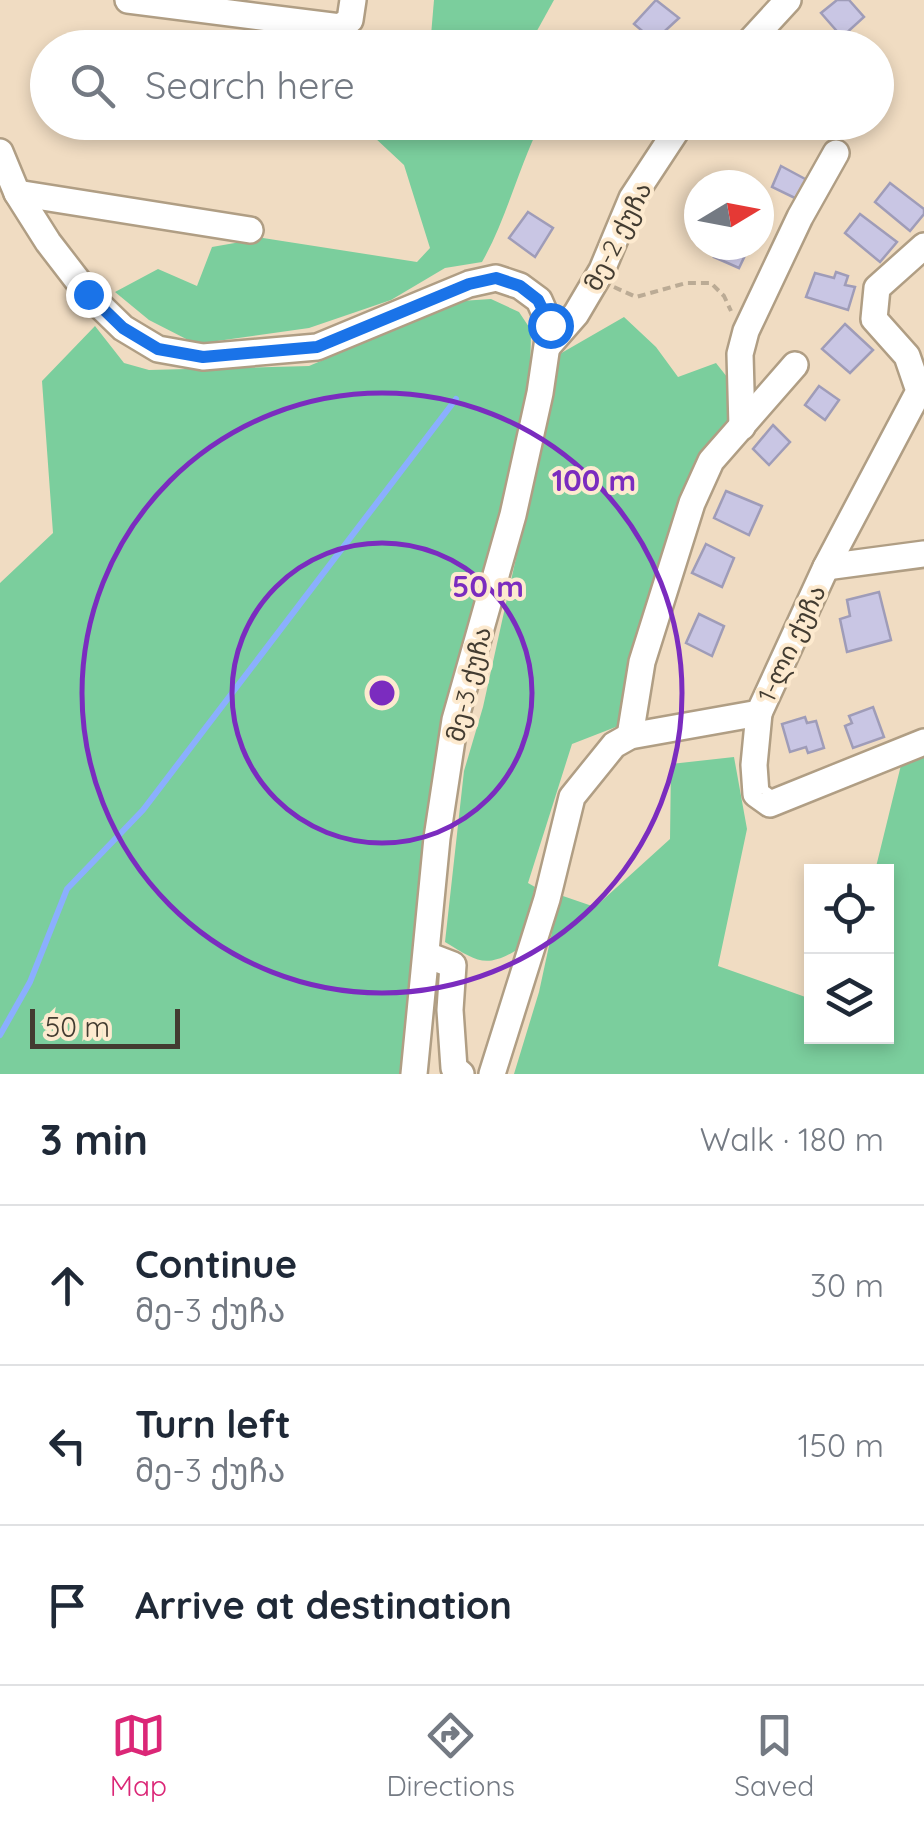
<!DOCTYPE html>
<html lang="en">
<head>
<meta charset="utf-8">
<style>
	:root { --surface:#fff; --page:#f6f6f7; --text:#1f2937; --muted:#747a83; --line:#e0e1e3; --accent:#db2777 }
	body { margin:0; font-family:Quicksand,"Noto Sans Georgian",sans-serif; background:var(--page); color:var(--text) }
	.controls { position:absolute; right:30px; bottom:30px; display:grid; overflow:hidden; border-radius:0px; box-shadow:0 5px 15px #0003 }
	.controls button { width:90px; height:90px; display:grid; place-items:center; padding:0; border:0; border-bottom:2px solid var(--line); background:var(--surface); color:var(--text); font:50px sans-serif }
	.compass { position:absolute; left:684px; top:170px; width:90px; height:90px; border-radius:50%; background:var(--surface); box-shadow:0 5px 15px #0003; rotate:80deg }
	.scale { position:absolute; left:30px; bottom:25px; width:150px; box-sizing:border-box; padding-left:10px; border:5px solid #433c31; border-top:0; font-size:28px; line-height:35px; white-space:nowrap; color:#433c31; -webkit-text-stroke:8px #fdeacf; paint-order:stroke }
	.stop { position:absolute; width:30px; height:30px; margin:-22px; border:8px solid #1a73e8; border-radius:50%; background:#fff }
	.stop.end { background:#1a73e8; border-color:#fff; box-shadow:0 2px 10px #0008 }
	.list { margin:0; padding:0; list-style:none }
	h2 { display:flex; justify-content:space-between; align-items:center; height:130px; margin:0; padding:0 40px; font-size:42px }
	h2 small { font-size:32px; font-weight:400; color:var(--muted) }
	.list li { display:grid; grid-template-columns:65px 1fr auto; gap:30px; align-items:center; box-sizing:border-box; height:160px; padding:0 40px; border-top:2px solid var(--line) }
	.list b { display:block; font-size:38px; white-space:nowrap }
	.list p { margin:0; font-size:32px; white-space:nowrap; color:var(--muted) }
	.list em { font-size:32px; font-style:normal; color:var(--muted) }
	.icon { flex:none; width:55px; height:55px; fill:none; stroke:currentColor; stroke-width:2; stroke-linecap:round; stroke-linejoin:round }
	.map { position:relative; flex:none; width:924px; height:1074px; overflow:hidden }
	.search { position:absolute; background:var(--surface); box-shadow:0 5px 15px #0003; left:30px; right:30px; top:30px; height:110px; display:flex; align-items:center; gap:25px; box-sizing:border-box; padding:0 35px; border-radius:55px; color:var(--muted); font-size:38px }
	.sheet { height:610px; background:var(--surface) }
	nav { display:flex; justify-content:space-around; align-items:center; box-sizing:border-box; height:140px; border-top:2px solid var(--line); background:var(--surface); font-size:28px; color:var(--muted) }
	nav a { display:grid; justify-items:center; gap:5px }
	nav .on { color:var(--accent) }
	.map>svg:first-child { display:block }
</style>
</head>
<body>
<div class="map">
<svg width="924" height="1074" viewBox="0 0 924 1074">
	<rect width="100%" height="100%" fill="#f0dcc2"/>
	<g fill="#7bce9d">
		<path d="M434,0H554L528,47H430Z"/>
		<path d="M359,123H541C518,168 507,218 482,262L445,268L391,300L309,328L196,344L149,320L115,292L158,269L197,286L212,247L263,238L417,262L430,248L404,165Z"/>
		<path d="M491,299L519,312L531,330L530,382L477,609L437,741L405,1074H0V583L53,533L42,381L95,326L124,363L149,370L309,366L461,301Z"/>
		<path d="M624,317L656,347L678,377L716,363L731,382L730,423L626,723L572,744L528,883L535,887L520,948C485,970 477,961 445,942L464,771L483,707L553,391L558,355Z"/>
		<path d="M734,757L747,829L718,966L811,999L812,1036H886V872L875,871L901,765L924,757V1074H514L539,992L560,895L595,907L670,839L671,764Z"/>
	</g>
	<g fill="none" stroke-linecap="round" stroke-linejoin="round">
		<path stroke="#8baffe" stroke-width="6" d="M0,1035L30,982L67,889L143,810L456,399"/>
	</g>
	<g fill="#c9c6e4" stroke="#9f9cb8" stroke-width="2.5">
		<path d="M656,0L679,18L654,41L634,24Z"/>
		<path d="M837,0H849L864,17L842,37L821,13Z"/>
		<path d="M820,33L837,48H807Z"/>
		<path d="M781,166L807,180L797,199L772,187Z"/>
		<path d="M890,183L924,209V214L910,231L875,202Z"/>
		<path d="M528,212L553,228L535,257L509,238Z"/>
		<path d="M860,214L897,242L880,262L845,233Z"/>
		<path d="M719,245H750L739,268L714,257Z"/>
		<path d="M836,272L848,276L845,285L855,287L848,310L806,297L815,273L834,278Z"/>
		<path d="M845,324L873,350L850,373L822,349Z"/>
		<path d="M819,386L839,400L825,420L805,405Z"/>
		<path d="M773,425L790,442L769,465L753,449Z"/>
		<path d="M726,491L762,506L749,535L714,518Z"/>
		<path d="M706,544L734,558L722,587L692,573Z"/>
		<path d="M879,592L891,640L847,652L840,619L850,616L847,600Z"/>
		<path d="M699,614L724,626L712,656L686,643Z"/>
		<path d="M873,707L884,737L853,748L845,726L852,723L849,716Z"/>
		<path d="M805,717L807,723L816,721L824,748L808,753L806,747L790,752L782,724Z"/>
	</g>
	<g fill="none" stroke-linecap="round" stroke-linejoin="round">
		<g stroke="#b09e84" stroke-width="30">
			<g id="minor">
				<path d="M128,0L340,27L350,20L353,0"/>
				<path d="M744,48L788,0"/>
				<path d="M0,152L17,193L48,242L88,294L123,328L158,349L203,357L317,347L469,284L496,278L520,286L539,300L550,325L540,393L513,515L455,720L437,838L414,1074"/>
				<path d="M17,193L250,230"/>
				<path d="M548,346L576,314L602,270L632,198L682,122"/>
				<path d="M742,427L740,354L746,331L800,217L836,153"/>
				<path d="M826,567L924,554"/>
				<path d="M759,713L754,765L756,794L770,804L924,742"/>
				<path d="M630,736L642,662L692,503L711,461L795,365"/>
				<path d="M427,955L453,965L450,1010L454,1068L461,1074"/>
				<path d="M492,1074L547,899L572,797L614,745L630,736L759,713L826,567L919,391L907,356L874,319L877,288L924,246"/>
			</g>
		</g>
		<path stroke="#bbab95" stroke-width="4" stroke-dasharray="8 5" stroke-linecap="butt" d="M614,287L636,297L686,283H711L724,296L731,311"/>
		<use href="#minor" stroke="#fff" stroke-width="25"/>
	</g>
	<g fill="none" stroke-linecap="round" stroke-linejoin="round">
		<path stroke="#1a73e8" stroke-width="12" d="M88,294L123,328L158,349L203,357L317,347L469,284L496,278L520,286L538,300L550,325"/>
	</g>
	<g fill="none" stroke="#7b2cbf" stroke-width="5">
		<circle cx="382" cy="693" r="150"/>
		<circle cx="382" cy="693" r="300"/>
	</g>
	<g text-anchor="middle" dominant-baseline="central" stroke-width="8" stroke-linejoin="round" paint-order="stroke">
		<g font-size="25" fill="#433c31" stroke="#fdeacf">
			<text transform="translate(617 236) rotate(-63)">მე-2 ქუჩა</text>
			<text transform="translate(791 643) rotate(-65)">1-ლი ქუჩა</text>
			<text transform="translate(468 684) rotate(-76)">მე-3 ქუჩა</text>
		</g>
	</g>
	<circle cx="382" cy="693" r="15" fill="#7b2cbf" stroke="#fdeacf" stroke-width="5"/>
	<g font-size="30" text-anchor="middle" font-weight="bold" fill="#7b2cbf" stroke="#fdeacf" stroke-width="8" stroke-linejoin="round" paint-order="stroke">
		<text x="594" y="491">100 m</text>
		<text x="488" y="597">50 m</text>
	</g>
</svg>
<div class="controls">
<button><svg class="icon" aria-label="locate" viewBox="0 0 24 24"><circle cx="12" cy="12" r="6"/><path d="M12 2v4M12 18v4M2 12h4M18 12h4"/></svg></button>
<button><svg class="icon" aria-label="layers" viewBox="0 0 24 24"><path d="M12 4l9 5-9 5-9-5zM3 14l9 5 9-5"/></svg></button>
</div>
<svg class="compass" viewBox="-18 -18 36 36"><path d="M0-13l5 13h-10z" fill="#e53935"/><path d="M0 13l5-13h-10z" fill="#747a83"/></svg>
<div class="scale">50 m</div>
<div class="stop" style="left:550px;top:325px"></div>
<div class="stop end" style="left:88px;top:294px"></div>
<div class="search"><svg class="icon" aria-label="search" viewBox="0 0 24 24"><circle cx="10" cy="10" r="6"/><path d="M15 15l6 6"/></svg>Search here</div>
</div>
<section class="sheet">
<h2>3 min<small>Walk · 180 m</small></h2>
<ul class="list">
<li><svg class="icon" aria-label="ahead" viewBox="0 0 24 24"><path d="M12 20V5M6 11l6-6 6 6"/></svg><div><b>Continue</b><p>მე-3 ქუჩა</p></div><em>30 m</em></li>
<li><svg class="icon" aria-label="left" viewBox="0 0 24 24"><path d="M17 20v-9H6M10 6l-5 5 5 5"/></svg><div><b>Turn left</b><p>მე-3 ქუჩა</p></div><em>150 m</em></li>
<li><svg class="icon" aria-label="arrive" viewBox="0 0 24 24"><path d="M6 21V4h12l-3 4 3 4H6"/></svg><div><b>Arrive at destination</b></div></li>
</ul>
</section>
<nav>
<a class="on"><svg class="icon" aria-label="map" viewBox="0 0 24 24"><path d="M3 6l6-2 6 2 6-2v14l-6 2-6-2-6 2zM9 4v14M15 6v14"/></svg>Map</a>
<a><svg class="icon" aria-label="directions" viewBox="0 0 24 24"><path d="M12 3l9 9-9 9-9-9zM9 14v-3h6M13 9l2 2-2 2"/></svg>Directions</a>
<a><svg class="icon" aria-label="saved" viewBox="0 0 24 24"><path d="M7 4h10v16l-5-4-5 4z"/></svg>Saved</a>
</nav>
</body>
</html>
